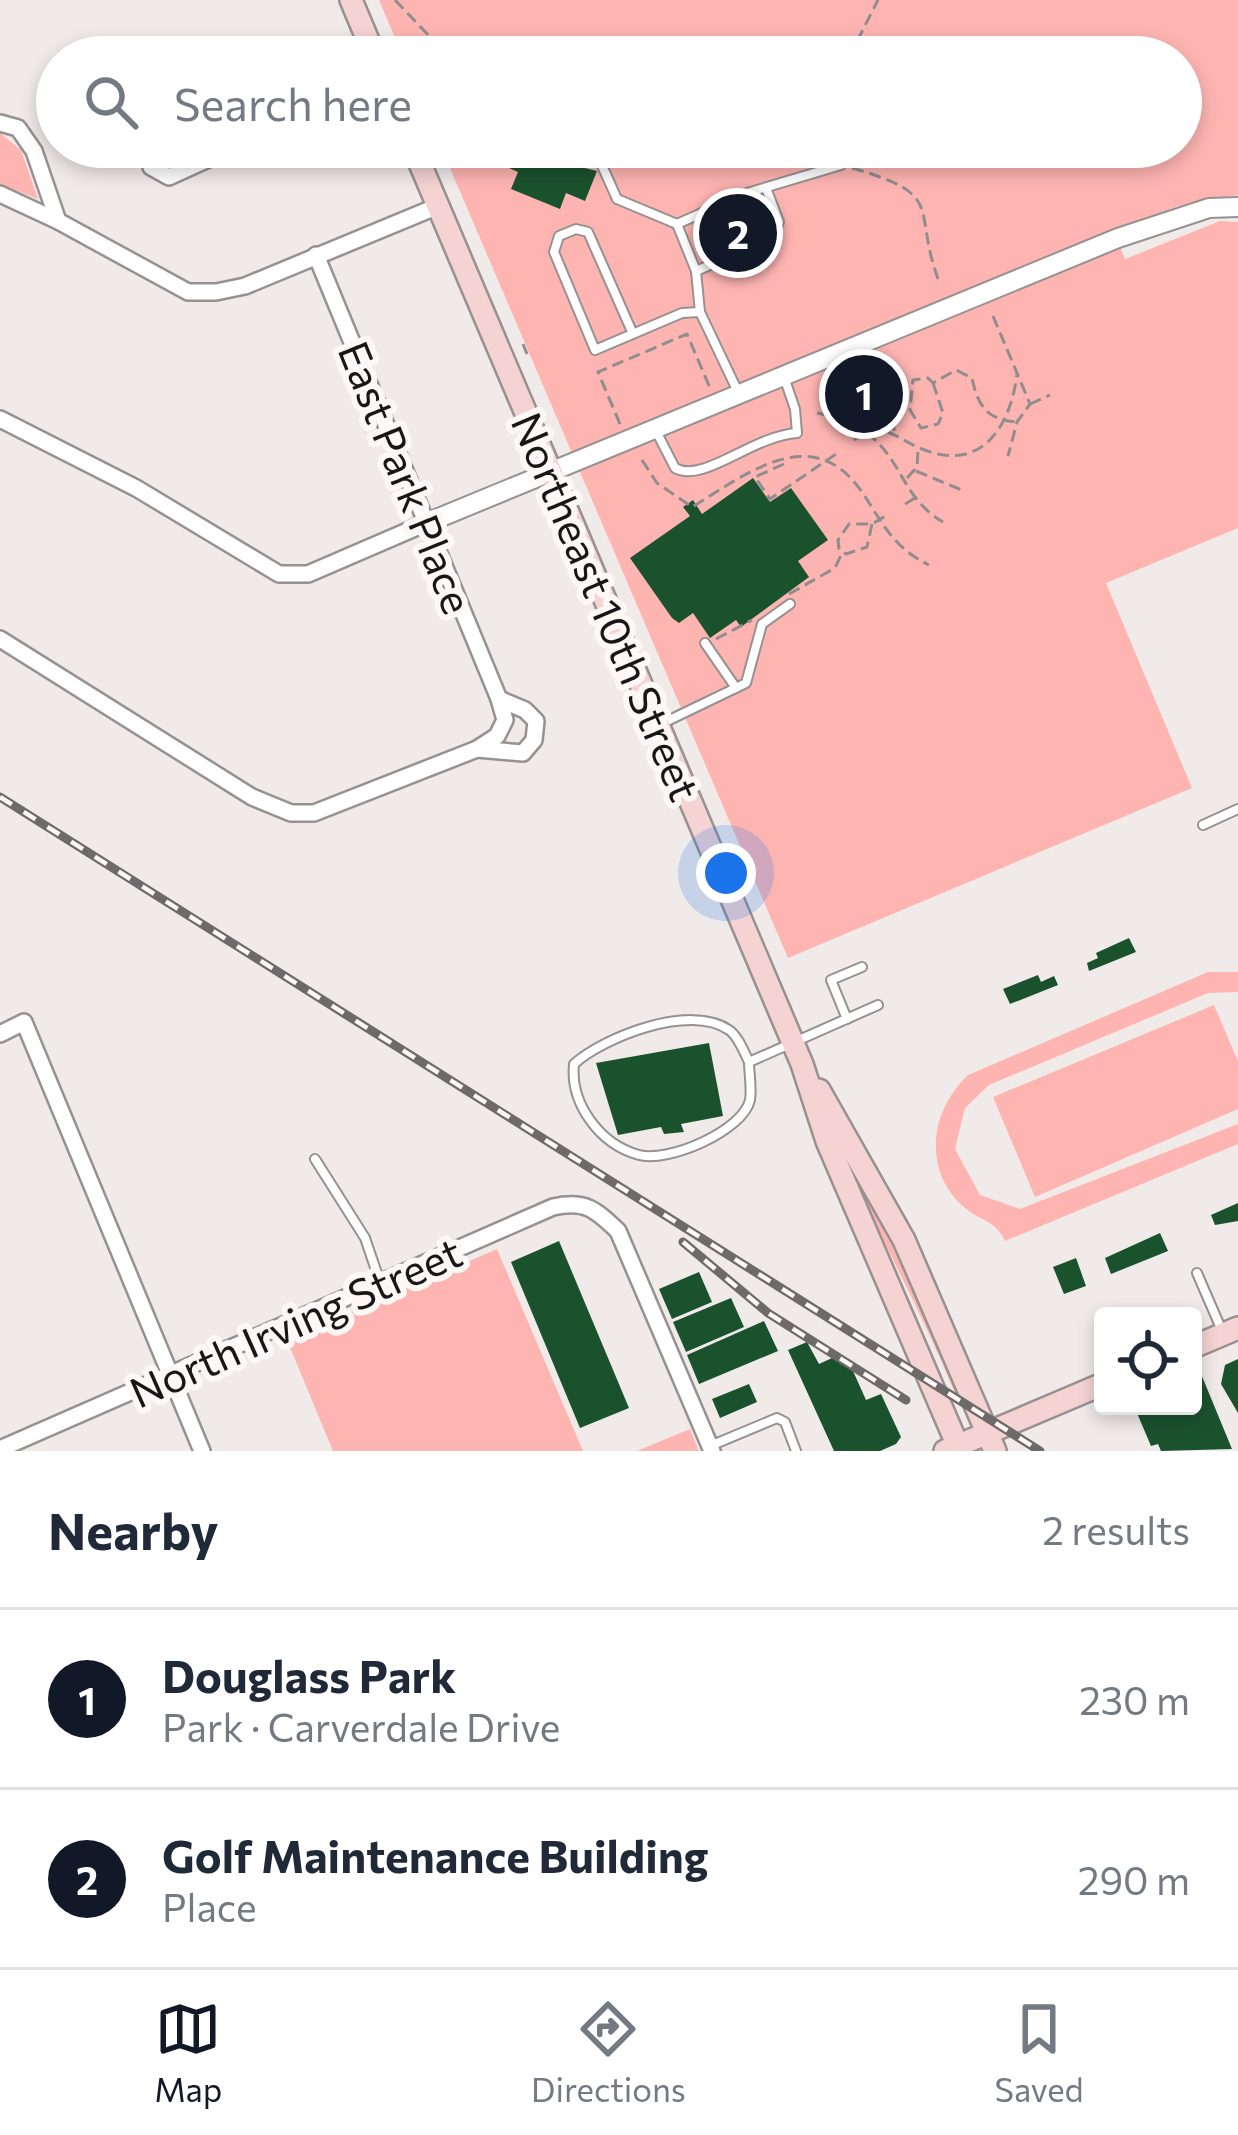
<!DOCTYPE html>
<html lang="en">
<head>
<meta charset="utf-8">
<style>
	:root { --surface:#fff; --page:#f2f2f3; --text:#1f2937; --muted:#747a83; --line:#e0e1e3; --accent:#111827 }
	body { margin:0; font-family:Commissioner,sans-serif; background:var(--page); color:var(--text) }
	.controls { position:absolute; right:36px; bottom:36px; display:grid; overflow:hidden; border-radius:12px; box-shadow:0 6px 18px #0003 }
	.controls button { width:108px; height:108px; display:grid; place-items:center; padding:0; border:0; border-bottom:3px solid var(--line); background:var(--surface); color:var(--text); font:60px sans-serif }
	.you { position:absolute; left:726px; top:873px; width:42px; height:42px; margin:-30px; border:9px solid #fff; border-radius:50%; background:#1a73e8; box-shadow:0 0 0 18px #1a73e833 }
	.badge { display:grid; place-items:center; width:78px; height:78px; border-radius:50%; background:var(--accent); color:#fff; font-size:39px; font-weight:700 }
	.pin { position:absolute; translate:-50% -50%; border:6px solid #fff; box-shadow:0 3px 12px #0006 }
	.list { margin:0; padding:0; list-style:none }
	h2 { display:flex; justify-content:space-between; align-items:center; height:156px; margin:0; padding:0 48px; font-size:51px }
	h2 small { font-size:39px; font-weight:400; color:var(--muted) }
	.list li { display:grid; grid-template-columns:78px 1fr auto; gap:36px; align-items:center; box-sizing:border-box; height:180px; padding:0 48px; border-top:3px solid var(--line) }
	.list b { display:block; font-size:45px; white-space:nowrap }
	.list p { margin:0; font-size:39px; white-space:nowrap; color:var(--muted) }
	.list em { font-size:39px; font-style:normal; color:var(--muted) }
	.icon { flex:none; width:66px; height:66px; fill:none; stroke:currentColor; stroke-width:2; stroke-linecap:round; stroke-linejoin:round }
	.map { position:relative; flex:none; width:1238px; height:1451px; overflow:hidden }
	.search { position:absolute; background:var(--surface); box-shadow:0 6px 18px #0003; left:36px; right:36px; top:36px; height:132px; display:flex; align-items:center; gap:30px; box-sizing:border-box; padding:0 42px; border-radius:66px; color:var(--muted); font-size:45px }
	.sheet { height:516px; background:var(--surface) }
	nav { display:flex; justify-content:space-around; align-items:center; box-sizing:border-box; height:168px; border-top:3px solid var(--line); background:var(--surface); font-size:33px; color:var(--muted) }
	nav a { display:grid; justify-items:center; gap:6px }
	nav .on { color:var(--accent) }
	.map>svg:first-child { display:block }
</style>
</head>
<body>
<div class="map">
<svg width="1238" height="1451" viewBox="0 0 1238 1451">
	<rect width="100%" height="100%" fill="#f0eae9"/>
	<g fill="#feb5b2">
		<path d="M379,0H1238V195L1178,206L1114,232L1125,259L1220,221L1238,222V528L1106,583L1192,788L788,958L441,147H1181V57H403Z"/>
		<path d="M0,133L21,150L38,199L0,184Z"/>
		<path d="M1208,972H1238V992L1208,993L989,1085L965,1108L955,1149L980,1195L1020,1209L1238,1124V1144L1005,1241C996,1220 981,1222 964,1207C922,1170 930,1111 968,1075Z"/>
		<path d="M1214,1005L1238,1061V1109L1035,1197L993,1097Z"/>
		<path d="M844,1141L901,1253L961,1390L955,1393C920,1308 876,1229 837,1145Z"/>
		<path d="M497,1249L583,1451H333L287,1340Z"/>
		<path d="M690,1429L699,1451H637Z"/>
	</g>
	<g fill="#1b522e">
		<path d="M517,147H560L566,149L561,162L597,171L585,201L566,193L560,209L511,189L518,172L509,168Z"/>
		<path d="M756,212L766,236L721,255L711,231Z"/>
		<path d="M753,478L770,502L791,488L828,540L798,561L809,577L741,627L736,620L710,638L693,613L679,623L672,618L630,558L690,516L683,507L693,500L702,514Z"/>
		<path d="M1129,938L1136,952L1089,971L1087,963L1098,958L1096,953Z"/>
		<path d="M1038,975L1041,982L1054,976L1058,985L1010,1004L1003,989Z"/>
		<path d="M709,1043L723,1116L681,1124L684,1132L664,1134L661,1127L618,1135L596,1063Z"/>
		<path d="M1238,1203V1221L1215,1225L1211,1215Z"/>
		<path d="M1160,1233L1168,1251L1111,1274L1105,1258Z"/>
		<path d="M559,1241L629,1408L580,1428L511,1262Z"/>
		<path d="M1076,1258L1086,1286L1064,1294L1053,1267Z"/>
		<path d="M699,1272L712,1302L672,1319L659,1289Z"/>
		<path d="M731,1298L744,1327L686,1352L673,1322Z"/>
		<path d="M764,1321L778,1351L699,1384L687,1355Z"/>
		<path d="M807,1342L819,1364L832,1358L853,1371L866,1400L881,1394L901,1437L896,1444L880,1451H834L788,1350Z"/>
		<path d="M1238,1359V1413L1221,1384L1225,1365Z"/>
		<path d="M1199,1369L1232,1449L1161,1451L1158,1444L1151,1446L1134,1406H1193V1372Z"/>
		<path d="M749,1384L757,1402L720,1418L712,1399Z"/>
	</g>
	<g fill="none" stroke-linecap="round" stroke-linejoin="round">
		<g stroke="#979191" stroke-width="12">
			<g id="service">
				<path d="M440,46L437,51L446,57"/>
				<path d="M572,147L600,161L617,199L677,224L747,193L841,165"/>
				<path d="M728,201L736,220"/>
				<path d="M714,207L721,226"/>
				<path d="M677,224L696,271L700,312"/>
				<path d="M696,271L773,238L779,222L766,188"/>
				<path d="M633,334L588,232L576,229L559,236L554,252L595,350L682,313L700,312L738,392"/>
				<path d="M655,429L675,468C703,484 752,436 797,433L795,409L784,377"/>
				<path d="M705,643L736,688"/>
				<path d="M659,725L746,683L762,624L790,604"/>
				<path d="M1203,825L1238,809"/>
				<path d="M847,1019L831,980L862,967"/>
				<path d="M749,1062C744,1052 738,1036 729,1030C690,1003 604,1037 574,1064C570,1103 599,1144 639,1155C668,1163 743,1131 750,1100C752,1088 749,1073 749,1062L878,1005"/>
				<path d="M315,1159L365,1238L380,1282"/>
				<path d="M1197,1273L1223,1333"/>
				<path d="M710,1446L777,1418L785,1422L796,1451"/>
			</g>
		</g>
		<g stroke="#979191" stroke-width="20">
			<g id="minor">
				<path d="M0,123L18,128L34,151L58,221L188,292H216L245,286L438,206"/>
				<path d="M150,147L151,167L169,177L235,147"/>
				<path d="M0,194L58,221"/>
				<path d="M0,419L136,488L279,574H308L424,524"/>
				<path d="M0,639L252,797L291,813H314L477,749L523,753L534,740L536,721L525,710L499,699L316,255"/>
				<path d="M477,749L497,736L505,720L499,699"/>
				<path d="M0,1034L24,1022L202,1451"/>
				<path d="M0,1449L553,1207C585,1200 595,1209 618,1231L712,1451"/>
			</g>
		</g>
		<g stroke="#979191" stroke-width="22">
			<path id="tertiary" d="M424,524L1118,238L1209,208L1238,207"/>
		</g>
		<g stroke="#979191" stroke-width="26">
			<g id="secondary">
				<path d="M351,0L375,57"/>
				<path d="M413,147L802,1064L827,1141L960,1451"/>
				<path d="M819,1090L904,1240L995,1451"/>
				<path d="M1193,1347L1238,1328"/>
				<path d="M945,1451L1103,1384"/>
			</g>
		</g>
		<g stroke="#918d8c" stroke-width="3" stroke-dasharray="12 6" stroke-linecap="butt">
			<path d="M395,0L433,40"/>
			<path d="M849,57L878,0"/>
			<path d="M720,147L750,161L807,163"/>
			<path d="M852,168C949,196 910,207 940,284"/>
			<path d="M993,316L1030,404L1017,422L1008,456"/>
			<path d="M523,344L527,354"/>
			<path d="M855,372L868,404L865,430"/>
			<path d="M933,383L943,413L938,424L921,428L910,410L913,380L928,378L933,383L956,370L972,378C978,407 988,420 1017,422"/>
			<path d="M862,389L894,398V431"/>
			<path d="M1030,404L1050,395"/>
			<path d="M817,413C906,430 889,491 943,522"/>
			<path d="M620,424L598,372L687,334L710,388"/>
			<path d="M854,440C884,419 896,439 922,449C983,474 1011,424 1017,374"/>
			<path d="M642,460L657,483L692,507C744,476 812,419 862,492C883,523 892,547 929,565"/>
			<path d="M784,464L755,477L770,499L836,454"/>
			<path d="M916,471L964,491"/>
			<path d="M907,478L917,467L918,450"/>
			<path d="M905,504L915,498"/>
			<path d="M872,524L867,547L846,554L839,549L838,540L849,524H872L889,514"/>
			<path d="M789,594L835,568L842,553"/>
			<path d="M716,639L752,620"/>
		</g>
		<use href="#service" stroke="#fff" stroke-width="8"/>
		<use href="#minor" stroke="#fff" stroke-width="15"/>
		<use href="#tertiary" stroke="#fff" stroke-width="18"/>
		<use href="#secondary" stroke="#f4d3d2" stroke-width="21"/>
		<g stroke="#6e6a6a" stroke-width="9">
			<g id="rail">
				<path d="M0,797L1040,1451"/>
				<path d="M683,1242L768,1313L906,1400"/>
			</g>
		</g>
		<use href="#rail" stroke="#fdf7f6" stroke-width="4.5" stroke-dasharray="14" stroke-linecap="butt"/>
	</g>
	<g text-anchor="middle" dominant-baseline="central" stroke-width="12" stroke-linejoin="round" paint-order="stroke">
		<g font-size="42" fill="#181616" stroke="#fdf7f6">
			<text transform="translate(407 477) rotate(68)">East Park Place</text>
			<text transform="translate(607 606) rotate(67)">Northeast 10th Street</text>
			<text transform="translate(295 1321) rotate(-24)">North Irving Street</text>
		</g>
	</g>
</svg>
<div class="controls">
<button><svg class="icon" aria-label="locate" viewBox="0 0 24 24"><circle cx="12" cy="12" r="6"/><path d="M12 2v4M12 18v4M2 12h4M18 12h4"/></svg></button>
</div>
<div class="you"></div>
<div class="pin badge" style="left:864px;top:394px">1</div>
<div class="pin badge" style="left:738px;top:233px">2</div>
<div class="search"><svg class="icon" aria-label="search" viewBox="0 0 24 24"><circle cx="10" cy="10" r="6"/><path d="M15 15l6 6"/></svg>Search here</div>
</div>
<section class="sheet">
<h2>Nearby<small>2 results</small></h2>
<ul class="list">
<li><span class="badge">1</span><div><b>Douglass Park</b><p>Park · Carverdale Drive</p></div><em>230 m</em></li>
<li><span class="badge">2</span><div><b>Golf Maintenance Building</b><p>Place</p></div><em>290 m</em></li>
</ul>
</section>
<nav>
<a class="on"><svg class="icon" aria-label="map" viewBox="0 0 24 24"><path d="M3 6l6-2 6 2 6-2v14l-6 2-6-2-6 2zM9 4v14M15 6v14"/></svg>Map</a>
<a><svg class="icon" aria-label="directions" viewBox="0 0 24 24"><path d="M12 3l9 9-9 9-9-9zM9 14v-3h6M13 9l2 2-2 2"/></svg>Directions</a>
<a><svg class="icon" aria-label="saved" viewBox="0 0 24 24"><path d="M7 4h10v16l-5-4-5 4z"/></svg>Saved</a>
</nav>
</body>
</html>
